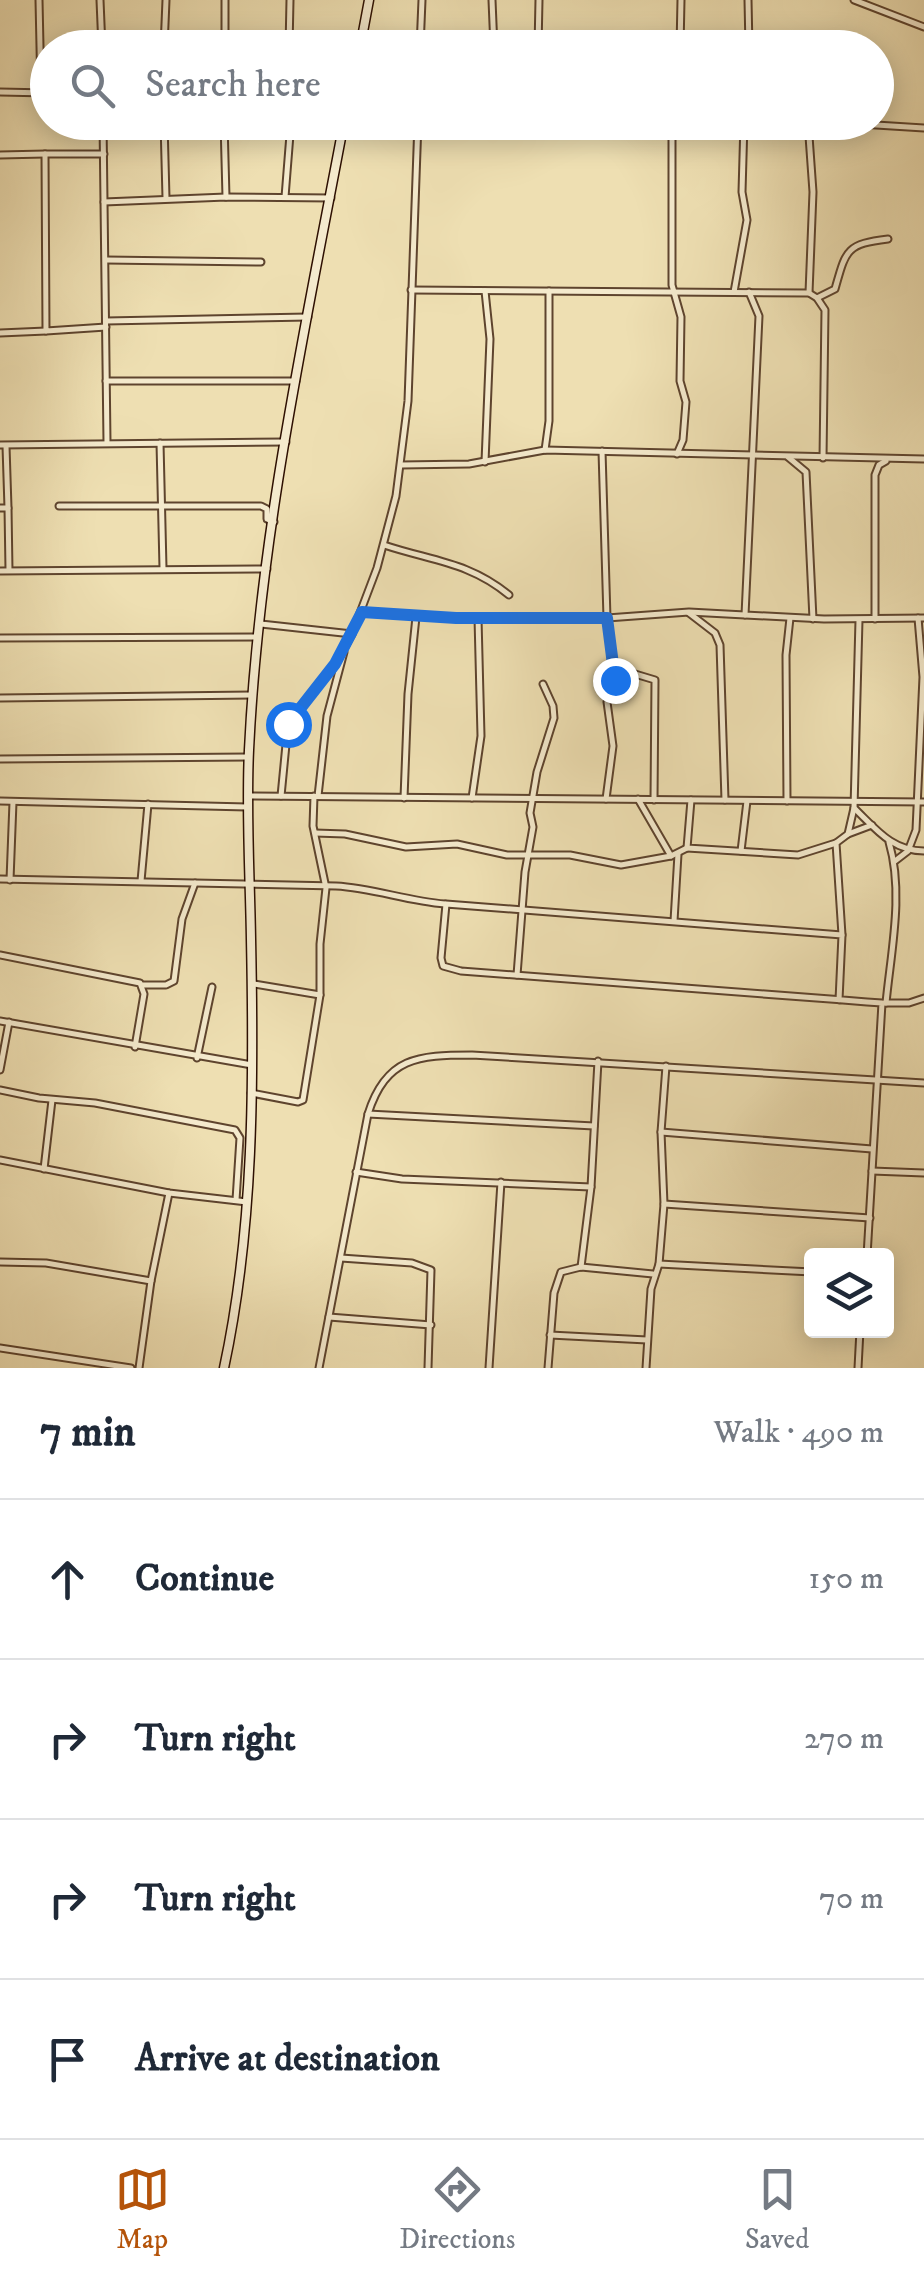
<!DOCTYPE html>
<html lang="en">
<head>
<meta charset="utf-8">
<style>
	:root { --surface:#fff; --page:#f2f2f3; --text:#1f2937; --muted:#747a83; --line:#e0e1e3; --accent:#b45309 }
	body { margin:0; font-family:"IM FELL DW Pica",serif; background:var(--page); color:var(--text) }
	.controls { position:absolute; right:30px; bottom:30px; display:grid; overflow:hidden; border-radius:10px; box-shadow:0 5px 25px #0003 }
	.controls button { width:90px; height:90px; display:grid; place-items:center; padding:0; border:0; border-bottom:2px solid var(--line); background:var(--surface); color:var(--text); font:50px sans-serif }
	.stop { position:absolute; width:30px; height:30px; margin:-22px; border:8px solid #1a73e8; border-radius:50%; background:#fff }
	.stop.end { background:#1a73e8; border-color:#fff; box-shadow:0 2px 10px #0008 }
	.list { margin:0; padding:0; list-style:none }
	h2 { display:flex; justify-content:space-between; align-items:center; height:130px; margin:0; padding:0 40px; font-size:42px }
	h2 small { font-size:32px; font-weight:400; color:var(--muted) }
	.list li { display:grid; grid-template-columns:65px 1fr auto; gap:30px; align-items:center; box-sizing:border-box; height:160px; padding:0 40px; border-top:2px solid var(--line) }
	.list b { display:block; font-size:38px; white-space:nowrap }
	.list em { font-size:32px; font-style:normal; color:var(--muted) }
	.icon { flex:none; width:55px; height:55px; fill:none; stroke:currentColor; stroke-width:2; stroke-linecap:round; stroke-linejoin:round }
	.map { position:relative; flex:none; width:924px; height:1368px; overflow:hidden }
	.search { position:absolute; background:var(--surface); box-shadow:0 5px 25px #0003; left:30px; right:30px; top:30px; height:110px; display:flex; align-items:center; gap:25px; box-sizing:border-box; padding:0 35px; border-radius:55px; color:var(--muted); font-size:38px }
	.sheet { height:770px; background:var(--surface) }
	nav { display:flex; justify-content:space-around; align-items:center; box-sizing:border-box; height:140px; border-top:2px solid var(--line); background:var(--surface); font-size:28px; color:var(--muted) }
	nav a { display:grid; justify-items:center; gap:5px }
	nav .on { color:var(--accent) }
	.map>svg:first-child { display:block }
</style>
</head>
<body>
<div class="map">
<svg width="924" height="1368" viewBox="0 0 924 1368">
	<rect width="100%" height="100%" fill="#eedfb2"/>
	<filter id="stains"><feTurbulence type="fractalNoise" baseFrequency=".002" numOctaves="4"/><feColorMatrix values="0 0 0 0 .2 0 0 0 0 .09 0 0 0 0 .02 0 0 0 .5 -.17"/></filter>
	<radialGradient id="worn" r=".72"><stop offset=".6" stop-color="#630" stop-opacity="0"/><stop offset="1" stop-color="#630" stop-opacity=".3"/></radialGradient>
	<g fill="none" stroke-linecap="round" stroke-linejoin="round">
		<g stroke="#5e442e" stroke-width="9">
			<g id="street">
				<path d="M39,0L41,93"/>
				<path d="M100,0L102,48"/>
				<path d="M492,0L494,48"/>
				<path d="M748,0L749,48"/>
				<path d="M854,0L924,27"/>
				<path d="M164,48L166,0"/>
				<path d="M225,48V0"/>
				<path d="M289,48L290,0"/>
				<path d="M420,48L422,0"/>
				<path d="M538,48L539,0"/>
				<path d="M680,48L681,0"/>
				<path d="M0,92L48,93"/>
				<path d="M103,122L107,442"/>
				<path d="M164,122L166,198"/>
				<path d="M224,122L226,197"/>
				<path d="M672,122V285L681,317L680,381L686,402L683,440L677,454"/>
				<path d="M808,122L813,192L809,293"/>
				<path d="M418,128L672,129L844,123L924,128"/>
				<path d="M104,154H45L46,331L106,327"/>
				<path d="M0,155L45,154"/>
				<path d="M285,197L291,122"/>
				<path d="M104,202L226,197L331,198"/>
				<path d="M106,260L261,262"/>
				<path d="M411,290L809,293L817,298L825,310L823,458"/>
				<path d="M734,292L747,220L742,192L744,122"/>
				<path d="M749,292L759,316L745,615L824,619L924,618"/>
				<path d="M817,298L835,289C846,250 846,244 888,239"/>
				<path d="M106,321L308,317"/>
				<path d="M0,333L46,331"/>
				<path d="M106,381H296"/>
				<path d="M160,443L163,568"/>
				<path d="M0,445L286,442"/>
				<path d="M6,446L8,508"/>
				<path d="M545,450L549,421V291"/>
				<path d="M602,451L607,618L615,675L607,702L613,746L606,799"/>
				<path d="M788,457L806,472L813,619"/>
				<path d="M485,462L490,339L485,291"/>
				<path d="M401,465L469,464L545,450L924,459"/>
				<path d="M59,506H261L267,509V519L274,522"/>
				<path d="M0,508H8L9,570"/>
				<path d="M384,545C432,561 469,562 509,595"/>
				<path d="M0,571L267,569"/>
				<path d="M362,612L456,618H607L689,612L745,615"/>
				<path d="M689,613L715,633L720,645L725,800"/>
				<path d="M875,619V475L879,465L886,461"/>
				<path d="M859,620L854,808C876,829 892,851 924,851"/>
				<path d="M261,624L352,634"/>
				<path d="M0,638L257,637"/>
				<path d="M615,668L655,680L654,800"/>
				<path d="M0,698L252,695"/>
				<path d="M0,759L248,757"/>
				<path d="M249,796L924,802"/>
				<path d="M281,796L288,724L335,665L352,634L377,568L396,496L408,401L418,122"/>
				<path d="M318,796L327,716L344,652"/>
				<path d="M404,798L408,694L416,617"/>
				<path d="M472,798L481,736L478,618"/>
				<path d="M638,799L671,856"/>
				<path d="M691,800L687,848L798,855L836,843"/>
				<path d="M0,801L247,807"/>
				<path d="M787,801L786,655L790,618"/>
				<path d="M315,833L345,834L406,847L457,844L507,855H570L621,865L671,856L687,848"/>
				<path d="M848,834L872,825"/>
				<path d="M741,851L747,801"/>
				<path d="M895,861L908,851L916,830L923,677L918,618"/>
				<path d="M0,879L336,886C373,888 407,901 445,904"/>
				<path d="M10,880L13,802"/>
				<path d="M141,881L148,804"/>
				<path d="M674,921L678,854"/>
				<path d="M842,935L836,843L848,834L854,808"/>
				<path d="M0,955L140,983L144,994L135,1047"/>
				<path d="M517,975L525,872L533,827L530,813L537,772L554,718L553,706L543,684"/>
				<path d="M254,984L320,995"/>
				<path d="M142,985H166L174,981L182,919L195,883"/>
				<path d="M839,1000L842,935L446,904L441,958L443,966L461,971C597,981 732,991 867,1002L882,1003L867,1256"/>
				<path d="M884,1003H909L924,998"/>
				<path d="M886,1003C891,951 904,893 889,842"/>
				<path d="M0,1021L252,1065"/>
				<path d="M197,1058L212,987"/>
				<path d="M0,1070L9,1022"/>
				<path d="M0,1090L39,1098L95,1103L235,1130L240,1138L236,1200"/>
				<path d="M251,1093L298,1102L303,1100L320,995V944L326,888L313,826L314,796"/>
				<path d="M368,1114L594,1126"/>
				<path d="M661,1132L872,1149"/>
				<path d="M0,1160L169,1193L247,1202"/>
				<path d="M44,1169L52,1100"/>
				<path d="M872,1171L924,1173"/>
				<path d="M356,1172L402,1179L591,1187"/>
				<path d="M664,1204L870,1218"/>
				<path d="M341,1258L412,1263L431,1270L428,1368"/>
				<path d="M0,1262L46,1263L151,1281"/>
				<path d="M659,1264L812,1272"/>
				<path d="M581,1267L591,1187L598,1061"/>
				<path d="M329,1317L431,1325"/>
				<path d="M550,1335L647,1340"/>
				<path d="M0,1348L131,1368"/>
				<path d="M139,1368L151,1281L169,1193"/>
				<path d="M319,1368L368,1114C386,1057 418,1055 472,1055L924,1083"/>
				<path d="M489,1368L501,1182"/>
				<path d="M548,1368L554,1293L561,1272L581,1267L653,1274"/>
				<path d="M646,1368L651,1289L659,1264L664,1204L661,1132L666,1066"/>
				<path d="M858,1368L860,1330"/>
			</g>
		</g>
		<g stroke="#2e1002" stroke-width="11">
			<g id="secondary">
				<path d="M360,48L369,0"/>
				<path d="M224,1368C254,1228 254,1081 251,939C250,876 246,813 249,750C259,539 305,329 344,122"/>
			</g>
		</g>
		<use href="#street" stroke="#f4eacd" stroke-width="5"/>
		<use href="#secondary" stroke="#f4eacd" stroke-width="8"/>
	</g>
	<g fill="none" stroke-linecap="round" stroke-linejoin="round">
		<path stroke="#1a73e8" stroke-width="12" d="M288,724L335,664L362,612L456,618H607L615,680"/>
	</g>
	<rect width="100%" height="100%" filter="url(#stains)"/>
	<rect width="100%" height="100%" fill="url(#worn)"/>
</svg>
<div class="controls">
<button><svg class="icon" aria-label="layers" viewBox="0 0 24 24"><path d="M12 4l9 5-9 5-9-5zM3 14l9 5 9-5"/></svg></button>
</div>
<div class="stop" style="left:288px;top:724px"></div>
<div class="stop end" style="left:615px;top:680px"></div>
<div class="search"><svg class="icon" aria-label="search" viewBox="0 0 24 24"><circle cx="10" cy="10" r="6"/><path d="M15 15l6 6"/></svg>Search here</div>
</div>
<section class="sheet">
<h2>7 min<small>Walk · 490 m</small></h2>
<ul class="list">
<li><svg class="icon" aria-label="ahead" viewBox="0 0 24 24"><path d="M12 20V5M6 11l6-6 6 6"/></svg><div><b>Continue</b></div><em>150 m</em></li>
<li><svg class="icon" aria-label="right" viewBox="0 0 24 24"><path d="M7 20v-9h11M14 6l5 5-5 5"/></svg><div><b>Turn right</b></div><em>270 m</em></li>
<li><svg class="icon" aria-label="right" viewBox="0 0 24 24"><path d="M7 20v-9h11M14 6l5 5-5 5"/></svg><div><b>Turn right</b></div><em>70 m</em></li>
<li><svg class="icon" aria-label="arrive" viewBox="0 0 24 24"><path d="M6 21V4h12l-3 4 3 4H6"/></svg><div><b>Arrive at destination</b></div></li>
</ul>
</section>
<nav>
<a class="on"><svg class="icon" aria-label="map" viewBox="0 0 24 24"><path d="M3 6l6-2 6 2 6-2v14l-6 2-6-2-6 2zM9 4v14M15 6v14"/></svg>Map</a>
<a><svg class="icon" aria-label="directions" viewBox="0 0 24 24"><path d="M12 3l9 9-9 9-9-9zM9 14v-3h6M13 9l2 2-2 2"/></svg>Directions</a>
<a><svg class="icon" aria-label="saved" viewBox="0 0 24 24"><path d="M7 4h10v16l-5-4-5 4z"/></svg>Saved</a>
</nav>
</body>
</html>
